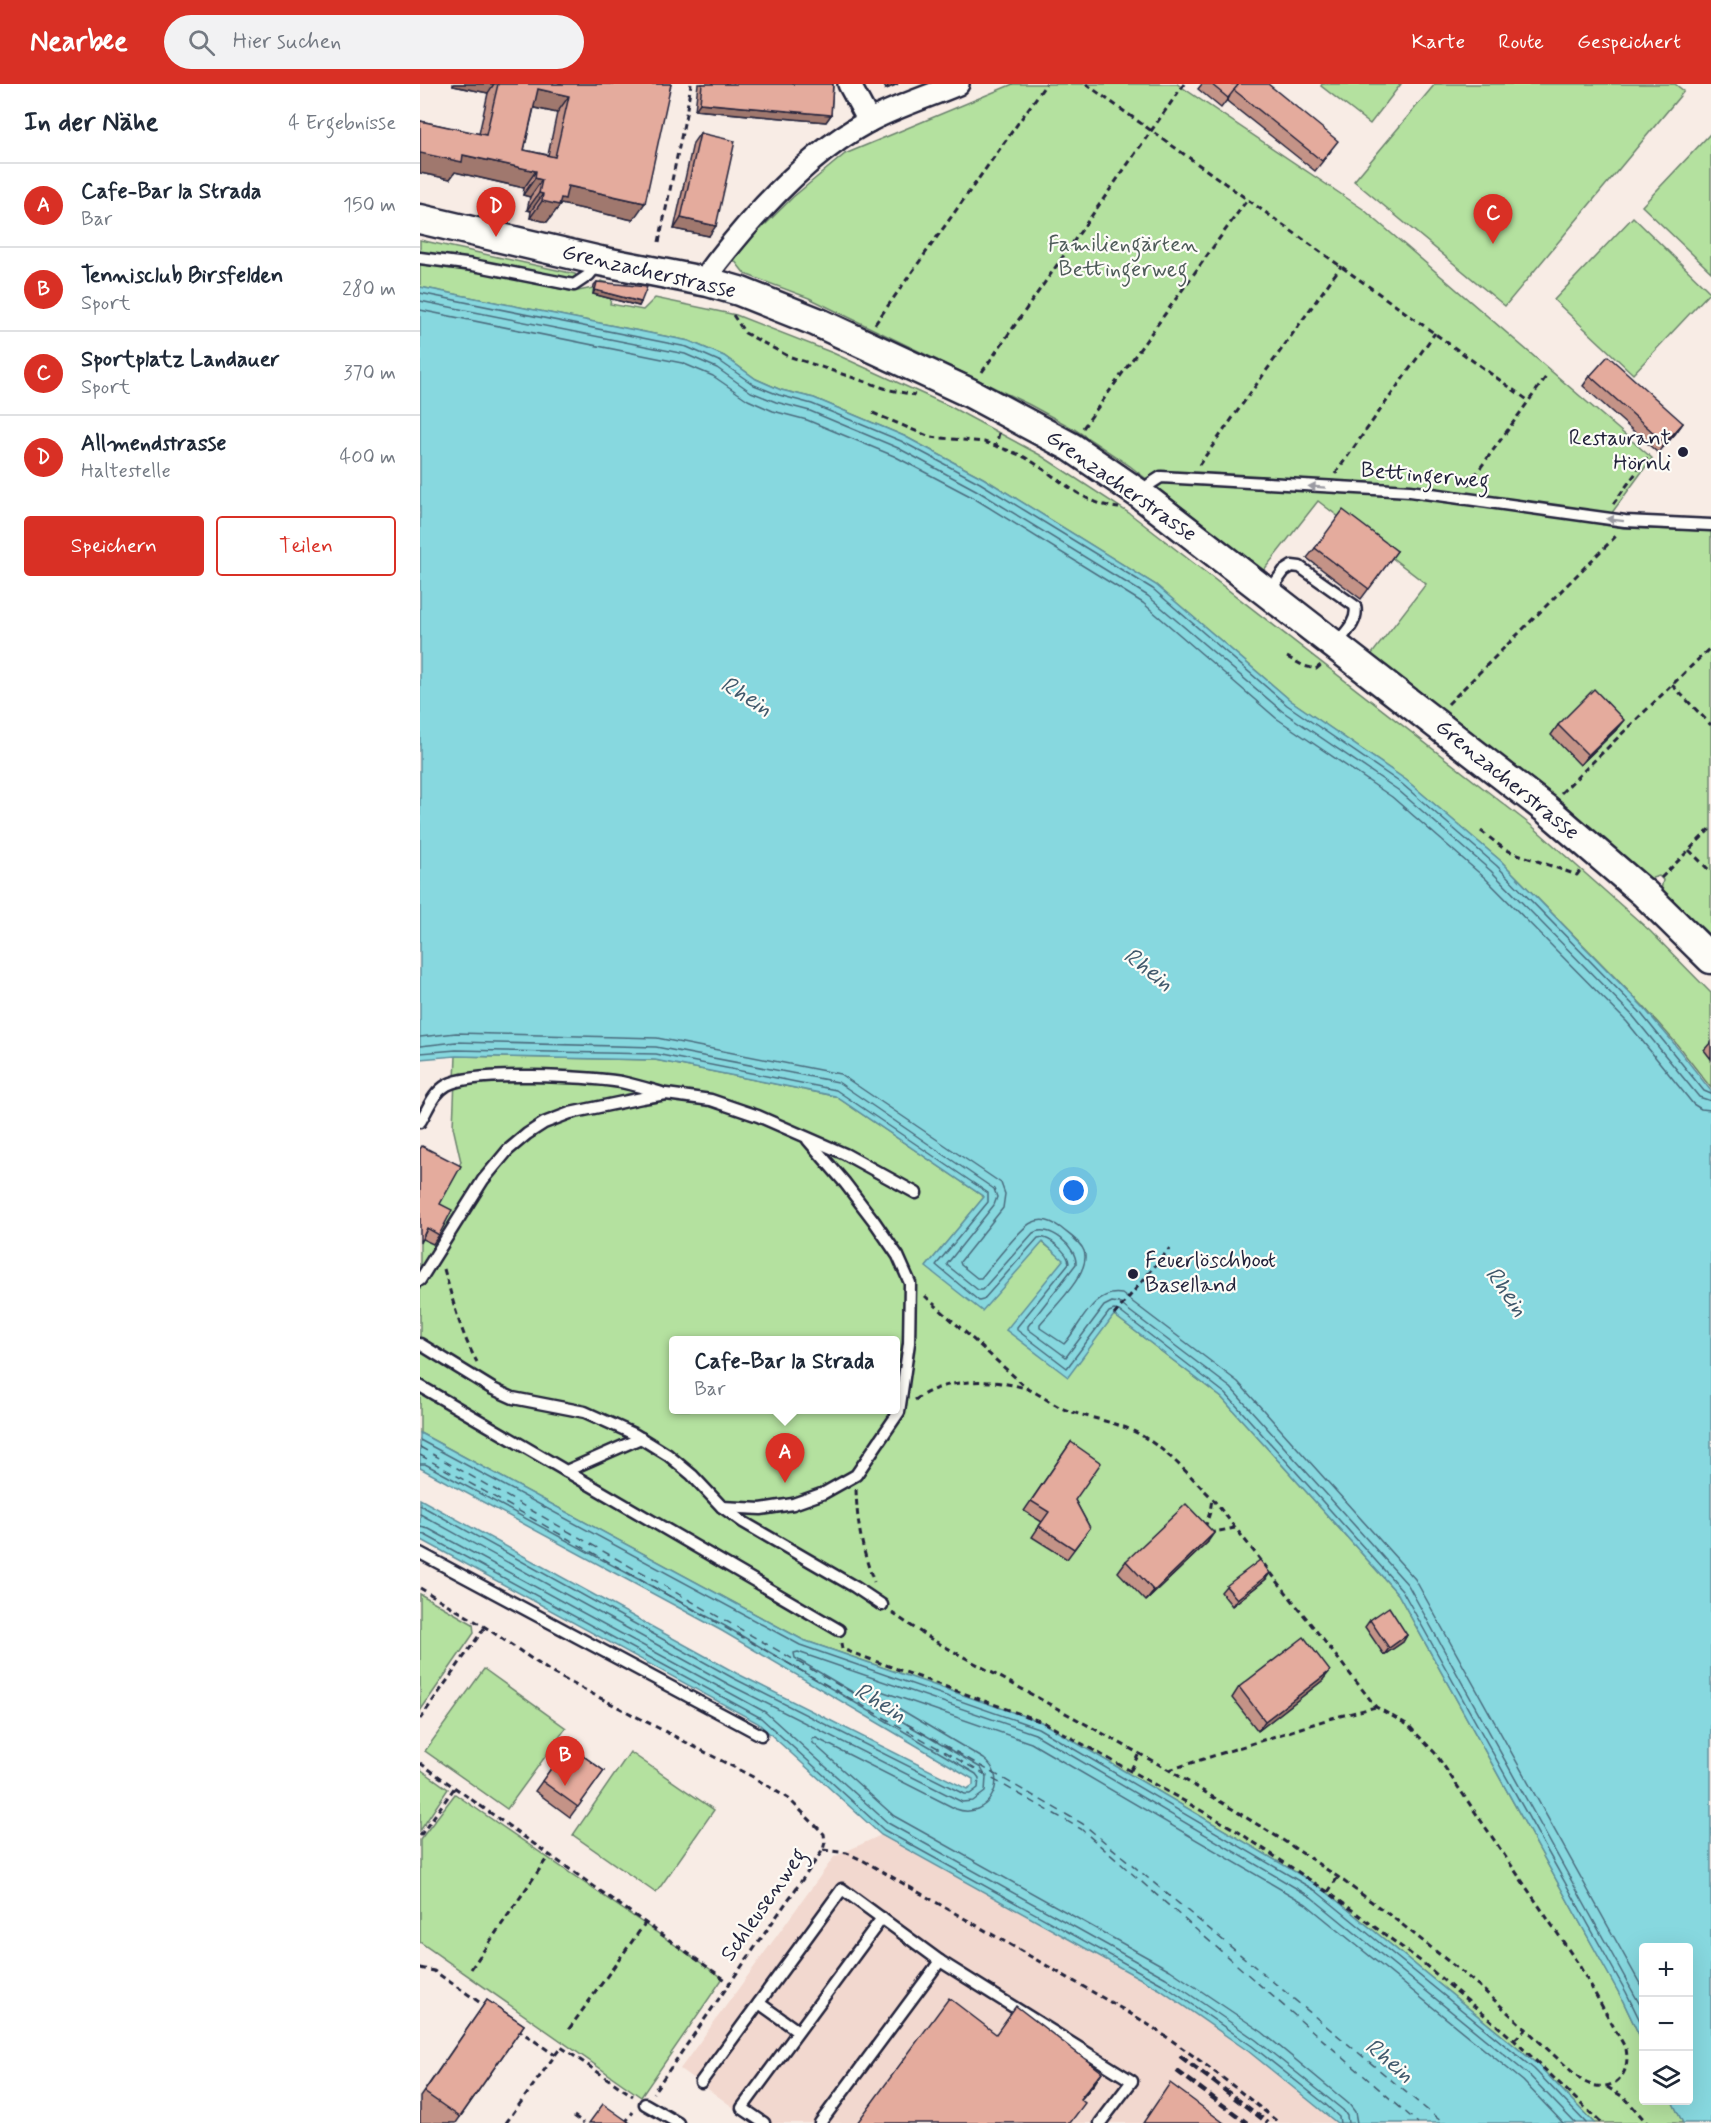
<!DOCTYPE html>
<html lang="de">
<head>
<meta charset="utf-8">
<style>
	:root { --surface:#fff; --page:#f2f2f3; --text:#1f2937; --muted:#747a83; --line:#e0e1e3; --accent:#d93025 }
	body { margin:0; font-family:Mynerve,sans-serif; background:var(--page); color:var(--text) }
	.controls { position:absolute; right:18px; bottom:18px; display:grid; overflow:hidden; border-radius:6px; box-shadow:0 6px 24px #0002 }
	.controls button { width:54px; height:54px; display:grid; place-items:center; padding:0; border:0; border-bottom:2px solid var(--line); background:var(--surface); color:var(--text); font:30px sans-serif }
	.you { position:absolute; left:654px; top:1107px; width:21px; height:21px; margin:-15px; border:4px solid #fff; border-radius:50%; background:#1a73e8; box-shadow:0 0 0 9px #1a73e833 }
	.badge { display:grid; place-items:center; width:39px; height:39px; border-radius:50%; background:var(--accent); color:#fff; font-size:20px; font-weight:700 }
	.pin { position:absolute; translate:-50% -50px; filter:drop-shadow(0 2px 3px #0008) }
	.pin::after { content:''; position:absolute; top:32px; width:21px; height:18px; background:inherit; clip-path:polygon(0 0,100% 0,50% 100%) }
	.popup { position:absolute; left:249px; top:1252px; width:231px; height:78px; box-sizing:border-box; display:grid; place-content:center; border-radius:6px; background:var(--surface); filter:drop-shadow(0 2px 4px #0005); font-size:20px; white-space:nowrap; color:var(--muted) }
	.popup b { font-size:22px; color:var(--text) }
	.popup::after { content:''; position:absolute; left:50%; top:100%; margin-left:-12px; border:12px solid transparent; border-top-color:var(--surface) }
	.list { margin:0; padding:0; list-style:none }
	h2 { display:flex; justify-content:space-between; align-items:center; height:78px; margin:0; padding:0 24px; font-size:26px }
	h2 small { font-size:20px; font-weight:400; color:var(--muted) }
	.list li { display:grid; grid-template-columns:39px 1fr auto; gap:18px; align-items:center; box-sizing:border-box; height:84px; padding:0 24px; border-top:2px solid var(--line) }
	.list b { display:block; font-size:22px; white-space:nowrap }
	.list p { margin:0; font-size:20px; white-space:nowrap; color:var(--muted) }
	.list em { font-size:20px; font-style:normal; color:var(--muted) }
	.actions { display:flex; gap:12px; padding:18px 24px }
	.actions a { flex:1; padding:14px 0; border:2px solid var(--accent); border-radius:6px; text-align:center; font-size:21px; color:var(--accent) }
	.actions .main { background:var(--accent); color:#fff }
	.icon { flex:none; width:33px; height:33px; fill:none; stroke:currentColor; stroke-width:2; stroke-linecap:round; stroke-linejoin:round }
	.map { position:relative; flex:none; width:1291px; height:2039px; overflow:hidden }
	header { display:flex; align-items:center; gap:36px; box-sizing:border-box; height:84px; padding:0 30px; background:var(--accent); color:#fff }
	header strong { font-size:28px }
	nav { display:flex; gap:33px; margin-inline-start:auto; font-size:21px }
	.search { width:420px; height:54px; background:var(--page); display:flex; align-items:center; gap:15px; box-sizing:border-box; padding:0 21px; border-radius:33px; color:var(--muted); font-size:22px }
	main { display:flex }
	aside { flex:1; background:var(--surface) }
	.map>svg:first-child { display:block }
</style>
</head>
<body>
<header>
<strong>Nearbee</strong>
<div class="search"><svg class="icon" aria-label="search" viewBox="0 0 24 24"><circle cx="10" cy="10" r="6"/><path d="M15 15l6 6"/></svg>Hier suchen</div>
<nav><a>Karte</a><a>Route</a><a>Gespeichert</a></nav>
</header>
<main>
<aside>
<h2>In der Nähe<small>4 Ergebnisse</small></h2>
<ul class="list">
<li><span class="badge">A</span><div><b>Cafe-Bar la Strada</b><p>Bar</p></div><em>150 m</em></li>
<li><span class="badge">B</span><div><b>Tennisclub Birsfelden</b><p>Sport</p></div><em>280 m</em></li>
<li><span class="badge">C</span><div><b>Sportplatz Landauer</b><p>Sport</p></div><em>370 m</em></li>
<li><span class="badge">D</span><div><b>Allmendstrasse</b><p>Haltestelle</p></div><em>400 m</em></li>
</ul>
<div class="actions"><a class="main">Speichern</a><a>Teilen</a></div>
</aside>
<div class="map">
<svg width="1291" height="2039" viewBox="0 0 1291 2039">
	<rect width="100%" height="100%" fill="#f8ece5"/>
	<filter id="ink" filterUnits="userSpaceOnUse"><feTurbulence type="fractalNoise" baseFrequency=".0167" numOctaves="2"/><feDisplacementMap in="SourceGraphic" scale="12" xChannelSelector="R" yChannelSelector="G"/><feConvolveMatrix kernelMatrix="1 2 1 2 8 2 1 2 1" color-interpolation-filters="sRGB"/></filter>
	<g filter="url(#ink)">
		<path fill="#f2d8cf" d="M461,1751L739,1905L828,1967L917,2039H335L260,1985L414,1773Z"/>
		<g fill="#b4e19f" stroke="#6b826d" stroke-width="1.5" fill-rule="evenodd">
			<path d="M593,0H757L943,125L1232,374L1183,441L1204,444L1291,447V852L1241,806L1243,796L1239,792L1229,795L1206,777L1146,721L951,571L1006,500L898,417L843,487L710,382L654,345L610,321L389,214L325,190L314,176L338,144L341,145L373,113L425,70Z"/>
			<path d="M902,0H981L950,40L901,2Z"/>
			<path d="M1015,0H1255L1264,7L1085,222L934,97Z"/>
			<path d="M1291,49V188L1222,122Z"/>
			<path d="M1213,133L1290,208L1213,290L1134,216Z"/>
			<path d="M0,156L155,190L156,192L151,196L51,175L0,169Z"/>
			<path d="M0,180L52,185L153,208L173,204L181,197L189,199L192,208L190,220L223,226L235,214L316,231L413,269L529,322L620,371L709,429L1112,742L1230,847L1291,909V1004L1255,958L1224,923L1081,777L986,696L870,616L736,501L563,394L484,352L394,314L361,306L336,295L304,272L269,257L0,203Z"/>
			<path d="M36,972L235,976L415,1012L564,1113L507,1182L562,1226L622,1158L644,1176L587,1246L694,1231L802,1314L978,1510L1200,1911L1223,1959L1224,2016L1252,2017L1263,2039H1174L1118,1981L899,1802L621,1638L383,1556L0,1349V1156L41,1078L33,1043ZM254,1256H476V1326H254Z"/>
			<path d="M0,1510L53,1540L54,1549L0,1627Z"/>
			<path d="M64,1585L146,1644L87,1725L5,1667Z"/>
			<path d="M210,1668L294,1726L236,1809L153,1751Z"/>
			<path d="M0,1685L28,1705L0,1747Z"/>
			<path d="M35,1710L303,1894L221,2013L0,1858V1756Z"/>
		</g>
		<g fill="#87d8df" stroke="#5f8f9d" stroke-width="1.5">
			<path d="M0,203L269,257L304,272L336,295L361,306L394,314L484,352L563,394L736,501L870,616L986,696L1081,777L1223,923L1252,957L1291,1007V2039H1263L1252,2017L1268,2016V1864H1224L1223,1959L1200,1911L978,1510L802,1314L694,1231L648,1293L586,1246L643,1176L623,1158L562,1227L506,1183L564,1113L415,1012L235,976L36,972L0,975Z"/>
			<path d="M0,1349L383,1556L621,1638L899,1802L1118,1981L1174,2039H917L828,1967L739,1905L461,1751L338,1639L0,1455V1415L316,1589L547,1705L553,1701V1695L302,1547L0,1384Z"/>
		</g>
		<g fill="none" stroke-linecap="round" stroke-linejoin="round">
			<g stroke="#4a6b7d" stroke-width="1.5">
				<path d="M0,209L267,263L301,278L334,301L359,311L392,320L481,357L560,399L733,505L867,621L982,700L1077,782L1219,927L1284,1007L1291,1010"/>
				<path d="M0,217L265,270L297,284L331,308L356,318L390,327L478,364L556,406L728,512L862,627L978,706L1071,787L1213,932L1279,1013L1291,1017"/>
				<path d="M0,226L262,279L293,292L328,316L353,327L387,336L474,372L552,413L723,519L856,634L972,713L1065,794L1207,938L1273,1020L1281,1025L1291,1026"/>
				<path d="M0,953L36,949L237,954L420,990L581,1099L585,1110L583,1124L540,1178L541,1181L557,1194H561C572,1181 599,1145 611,1139C622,1133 632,1137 641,1144C649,1151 660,1157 664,1167C672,1188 633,1224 620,1240V1244L644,1260C660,1243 673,1204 702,1210L818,1298L995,1495L1224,1907"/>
				<path d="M0,962L36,958L236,963L418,998L574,1105L577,1113L574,1121L527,1180L528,1182L558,1206H562L613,1149C629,1139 657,1163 656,1180L608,1242V1245L646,1273L684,1222L692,1218L699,1219L811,1304L988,1501L1224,1928"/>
				<path d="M0,969L36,966L236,970L416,1006L568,1109V1118L516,1181L559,1217L563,1216L618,1154C628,1151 648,1168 649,1179L597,1243V1246L647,1284L689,1228L694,1226L699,1227L806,1310L982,1506L1206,1908L1224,1945"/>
				<path d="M0,1356L380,1561L618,1644L896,1807L1114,1985L1166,2039"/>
				<path d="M0,1380H5L305,1542L556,1690L559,1694L558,1704L550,1710H544L313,1594L0,1421"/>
				<path d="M0,1430L310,1601L542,1718L553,1717L565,1708L566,1693L561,1684L375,1574L374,1569L378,1568L615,1650L891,1813L1109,1991L1155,2039"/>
				<path d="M0,1443L9,1445L345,1628L468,1739L746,1894L836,1956L923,2026L927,2032L928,2039"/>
				<path d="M0,1450L5,1451L341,1634L464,1746L742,1900L832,1962L905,2020L919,2033L920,2039"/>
				<path d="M937,2039L935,2028L929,2020L842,1948L750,1886L474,1732L393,1659L392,1655L396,1654L536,1725C567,1737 591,1695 564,1675L458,1612V1608L461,1607L611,1659L886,1820L1103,1997L1143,2039"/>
			</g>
			<g stroke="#40596c" stroke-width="1.5" stroke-dasharray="8 6" stroke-linecap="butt">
				<path d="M0,1363L663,1740L1023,2039"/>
				<path d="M0,1371L661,1745L998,2039"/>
			</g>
			<g stroke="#22223b" stroke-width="15">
				<g id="lane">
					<path d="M0,174L53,181L154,201L169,191L178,180"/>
					<path d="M722,410L730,400L741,393L990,407L1205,437L1291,441"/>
					<path d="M848,509L864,487L872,482L880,483L935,522C939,537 925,549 915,561"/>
					<path d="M0,1038C8,1025 13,1009 27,1001C53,986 169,993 201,998C215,1001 228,1005 242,1009"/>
					<path d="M0,1196L63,1096L88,1066L107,1050L124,1039L150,1029L222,1014L246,1010L291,1016L338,1032L425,1070L496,1109"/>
					<path d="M0,1260L73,1305L93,1314L165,1328L214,1350L248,1371L272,1391L302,1423L323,1438L435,1503L462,1521"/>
					<path d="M0,1302L146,1387L221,1354"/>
					<path d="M146,1387L419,1546"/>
					<path d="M302,1423L341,1425L373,1420L404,1409L436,1391L479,1328L489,1259L490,1199L478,1172L454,1137L425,1099L388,1056"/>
					<path d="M0,1469L341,1651"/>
					<path d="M339,1919L378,1947"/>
					<path d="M281,1998L422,1805L520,1877L712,1997L680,2039"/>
					<path d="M225,2020L258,2039"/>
					<path d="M344,2039L322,2024L462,1834"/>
					<path d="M400,2039L520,1877"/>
				</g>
			</g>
			<g stroke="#22223b" stroke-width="26">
				<g id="street">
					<path d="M429,0L449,37"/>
					<path d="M288,198L291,186L297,178C336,128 391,68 449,37C475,23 510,12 538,0"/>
				</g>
			</g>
			<g stroke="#22223b" stroke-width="33">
				<path id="secondary" d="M0,135L180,177L288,198L319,207L397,238L550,309L651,363L721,411L1126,725L1225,810L1291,875"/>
			</g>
			<g stroke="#22223b" stroke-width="3" stroke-dasharray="6 4.5" stroke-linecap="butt">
				<path d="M666,0L1109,317"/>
				<path d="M239,158L266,30L271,0"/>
				<path d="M313,231L325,249L368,272L470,306L495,311"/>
				<path d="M455,240L626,0"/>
				<path d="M562,288L764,0"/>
				<path d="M453,329L510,353L564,358L576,362"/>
				<path d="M663,344L827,116"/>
				<path d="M579,349L576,362C586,366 597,369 606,374C637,392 662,420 699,424"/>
				<path d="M779,381L921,182"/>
				<path d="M915,390L1015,249"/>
				<path d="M1048,401L1126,293"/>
				<path d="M1193,420L1227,374"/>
				<path d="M867,573L884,582L896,585L902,580"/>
				<path d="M1252,601L1291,641"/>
				<path d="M1028,620L1197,451"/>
				<path d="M1141,709L1291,563"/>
				<path d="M1061,747L1083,764L1089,767L1157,791L1162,784"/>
				<path d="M1269,766L1291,788"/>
				<path d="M1241,794L1291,744"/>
				<path d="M24,1185C33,1217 40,1248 57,1278"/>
				<path d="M505,1212L607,1304"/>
				<path d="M694,1231L750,1164"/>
				<path d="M436,1405C437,1440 442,1466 454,1498"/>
				<path d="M785,1444L790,1428L792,1415"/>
				<path d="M789,1449L815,1444"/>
				<path d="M0,1504L65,1543L134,1590L333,1693L369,1715L404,1750L405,1758L403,1766L233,2009"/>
				<path d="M472,1529L511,1555L749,1686L861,1755L918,1793L979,1838L1058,1901L1161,1996C1187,2012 1212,1996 1206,1965L1159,1881L1015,1669L988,1641L956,1623L792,1414C770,1392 750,1369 724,1353C701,1338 671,1335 646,1326C632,1321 620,1309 605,1304C571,1294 524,1294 495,1316"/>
				<path d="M421,1559L422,1565L625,1639L814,1745L908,1808L1003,1879L1094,1956L1181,2039"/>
				<path d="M0,1635L65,1543"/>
				<path d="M0,1679L310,1899"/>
				<path d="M711,1686L719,1669"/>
				<path d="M749,1686L912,1634L956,1623"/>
				<path d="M0,1752L35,1703"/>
				<path d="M403,1766L427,1769L444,1777L718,1934C768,1966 813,2001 859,2039"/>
				<path d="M908,1808L918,1793"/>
				<path d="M0,1884L14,1887L65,1922"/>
				<path d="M51,1885L130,1770"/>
				<path d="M97,1945L135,1971"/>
				<path d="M149,1945L226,1838"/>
				<path d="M1095,1955L1107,1944"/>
				<path d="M1187,2003L1205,2014L1227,2039"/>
				<path d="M154,2032L164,2039"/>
				<path d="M86,2039L141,1963L213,2012"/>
				<path d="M205,2039L213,2028"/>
			</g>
			<use href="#lane" stroke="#fdfcf7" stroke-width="10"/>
			<use href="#street" stroke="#fdfcf7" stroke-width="21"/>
			<use href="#secondary" stroke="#fdfcf7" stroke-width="28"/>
			<g stroke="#22223b" stroke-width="4.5" stroke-dasharray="9 4.5" stroke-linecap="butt">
				<path d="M760,1972L848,2039"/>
				<path d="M757,1987L827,2039"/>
			</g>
		</g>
		<g fill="#c49387" stroke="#22223b" stroke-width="1.5" fill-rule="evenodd">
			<path d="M33,0H251L213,136L141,120L127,138L110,134L111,127L107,126L110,113L103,111L104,104L35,88L30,95L0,89V37L59,50L68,9L33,2ZM114,24L137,29L128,71L104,66Z"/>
			<path d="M278,0H413L411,31L406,38L275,26Z"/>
			<path d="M463,0H478L466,5Z"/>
			<path d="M782,0H819L911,67L895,87L807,17L810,12L801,24L778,5Z"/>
			<path d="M280,49L289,152L254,145L273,59Z"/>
			<path d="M177,198L221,218L219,222L173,210L174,201Z"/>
			<path d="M1170,292L1263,339L1255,350L1238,369L1163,302Z"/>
			<path d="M895,464L977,467L941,515L887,474Z"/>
			<path d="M1138,641L1196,646L1160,681L1131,651Z"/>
			<path d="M1291,958V975L1284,966Z"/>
			<path d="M20,1120L19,1151L13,1160L2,1155Z"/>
			<path d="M651,1358L655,1416L670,1444L647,1475L612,1453L622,1438L604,1427Z"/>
			<path d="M787,1459L726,1517L698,1488L706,1477Z"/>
			<path d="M845,1496L812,1522L801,1508L806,1502Z"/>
			<path d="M950,1536L987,1551L983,1558L964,1571L945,1543Z"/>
			<path d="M902,1597L838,1647L812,1614L819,1603Z"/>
			<path d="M148,1661L184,1687L150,1733L115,1707Z"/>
			<path d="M67,1916L104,1941L36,2039H0V2013Z"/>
		</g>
		<g fill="#a0786e" stroke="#22223b" stroke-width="1.5">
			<path d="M34,0H74L68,9L33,2Z"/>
			<path d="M469,0H478L466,5Z"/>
			<path d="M118,5L149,12L137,29L106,22Z"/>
			<path d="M280,19L411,31L406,38L275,26Z"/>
			<path d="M0,69L43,71L116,87L104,104L35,88L30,95L0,89Z"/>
			<path d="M115,94L122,96L110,113L103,111Z"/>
			<path d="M148,102L225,119L213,136L141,120L127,138L110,134L122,117Z"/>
			<path d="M119,109L123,110L111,127L107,126Z"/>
			<path d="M261,134L296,142L289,152L254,145Z"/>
			<path d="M175,206L221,218L219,222L173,210Z"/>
			<path d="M1263,339L1255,350L1238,369L1245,359Z"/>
			<path d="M1204,636L1196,646L1160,681L1168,671Z"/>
			<path d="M794,1449L787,1459L726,1517L734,1507Z"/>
			<path d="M850,1489L845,1496L812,1522L817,1515Z"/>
			<path d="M987,1551L983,1558L964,1571L969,1564Z"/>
			<path d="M910,1587L902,1597L838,1647L845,1637Z"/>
			<path d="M682,1988L675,1999L653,2025L660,2015Z"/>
		</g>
		<g fill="#e4ab9d" stroke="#22223b" stroke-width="1.5" fill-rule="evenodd">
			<path d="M78,0H251L225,119L148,102L145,115L141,114L139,121L122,117L123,110L119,109L122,96L115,94L116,87L43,71L42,78L0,69V37L66,51ZM118,5L149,12L135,73L104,66Z"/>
			<path d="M282,0H413L411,31L280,19Z"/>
			<path d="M791,0H819L808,14Z"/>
			<path d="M819,0H848L918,57L902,77L814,6Z"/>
			<path d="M280,49L315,57L296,142L261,134Z"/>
			<path d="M177,198L227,203L221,218L175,206Z"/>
			<path d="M1188,272L1263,339L1245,359L1170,292Z"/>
			<path d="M923,426L977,467L949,505L895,464Z"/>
			<path d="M1174,605L1204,636L1168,671L1138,641Z"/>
			<path d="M2,1062L41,1082L20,1120L32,1126L19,1151L7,1144L0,1159V1065Z"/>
			<path d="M651,1358L681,1379L655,1416L670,1444L654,1465L619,1442L629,1428L611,1417Z"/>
			<path d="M766,1420L794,1449L734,1507L706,1477Z"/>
			<path d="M840,1476L850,1489L817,1515L806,1502Z"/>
			<path d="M969,1523L987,1551L969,1564L950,1536Z"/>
			<path d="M884,1553L910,1587L845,1637L819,1603Z"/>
			<path d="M148,1661L184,1687L158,1723L122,1697Z"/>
			<path d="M529,1914L576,1950L596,1922L682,1988L660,2015L665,2019L650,2039H437Z"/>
			<path d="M67,1916L104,1941L40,2033L4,2008Z"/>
			<path d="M750,1999L804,2039H723Z"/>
			<path d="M183,2020L210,2039H169Z"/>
		</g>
		<defs><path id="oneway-solid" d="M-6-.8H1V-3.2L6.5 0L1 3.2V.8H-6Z" transform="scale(1.5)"/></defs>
		<g fill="#9a9aa2">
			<use href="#oneway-solid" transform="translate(897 403) rotate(-176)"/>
			<use href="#oneway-solid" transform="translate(1195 436) rotate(-173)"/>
		</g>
	</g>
	<g fill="#22223b" stroke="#fdfcf7" stroke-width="2">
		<circle cx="1263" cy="368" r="6"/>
		<circle cx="713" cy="1190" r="6"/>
	</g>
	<g text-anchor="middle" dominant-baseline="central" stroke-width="4.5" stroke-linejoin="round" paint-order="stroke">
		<g font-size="22" fill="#4e5b59" stroke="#fdfcf7">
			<text x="703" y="161">Familiengärten<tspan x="703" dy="25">Bettingerweg</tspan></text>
		</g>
		<g font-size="22" fill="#22223b" stroke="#fdfcf7">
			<text transform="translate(229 188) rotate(13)">Grenzacherstrasse</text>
			<text transform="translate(1005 392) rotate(5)">Bettingerweg</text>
			<text transform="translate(701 402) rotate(35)">Grenzacherstrasse</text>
			<text transform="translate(1087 696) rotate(39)">Grenzacherstrasse</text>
			<text transform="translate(344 1821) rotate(-55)">Schleusenweg</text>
		</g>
		<g font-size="22" fill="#22223b" stroke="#fdfcf7" text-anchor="end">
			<text x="1251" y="355">Restaurant<tspan x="1251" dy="25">Hörnli</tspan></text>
			<text x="725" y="1177" text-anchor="start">Feuerlöschboot<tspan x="725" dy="25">Baselland</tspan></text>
		</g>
		<g font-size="24" font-style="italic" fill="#40596c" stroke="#fdfcf7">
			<text transform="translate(326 613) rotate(31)">Rhein</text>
			<text transform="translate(728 886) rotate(37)">Rhein</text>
			<text transform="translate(1086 1208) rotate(54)">Rhein</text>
			<text transform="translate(460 1619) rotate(30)">Rhein</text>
			<text transform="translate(969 1977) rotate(39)">Rhein</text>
		</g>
	</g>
</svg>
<div class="controls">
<button>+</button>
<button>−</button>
<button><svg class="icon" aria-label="layers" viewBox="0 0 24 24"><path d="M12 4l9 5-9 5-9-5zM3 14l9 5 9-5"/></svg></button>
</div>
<div class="you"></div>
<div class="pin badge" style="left:365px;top:1399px">A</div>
<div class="popup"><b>Cafe-Bar la Strada</b>Bar</div>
<div class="pin badge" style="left:145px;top:1702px">B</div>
<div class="pin badge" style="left:1073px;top:160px">C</div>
<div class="pin badge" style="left:76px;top:153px">D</div>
</div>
</main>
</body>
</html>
